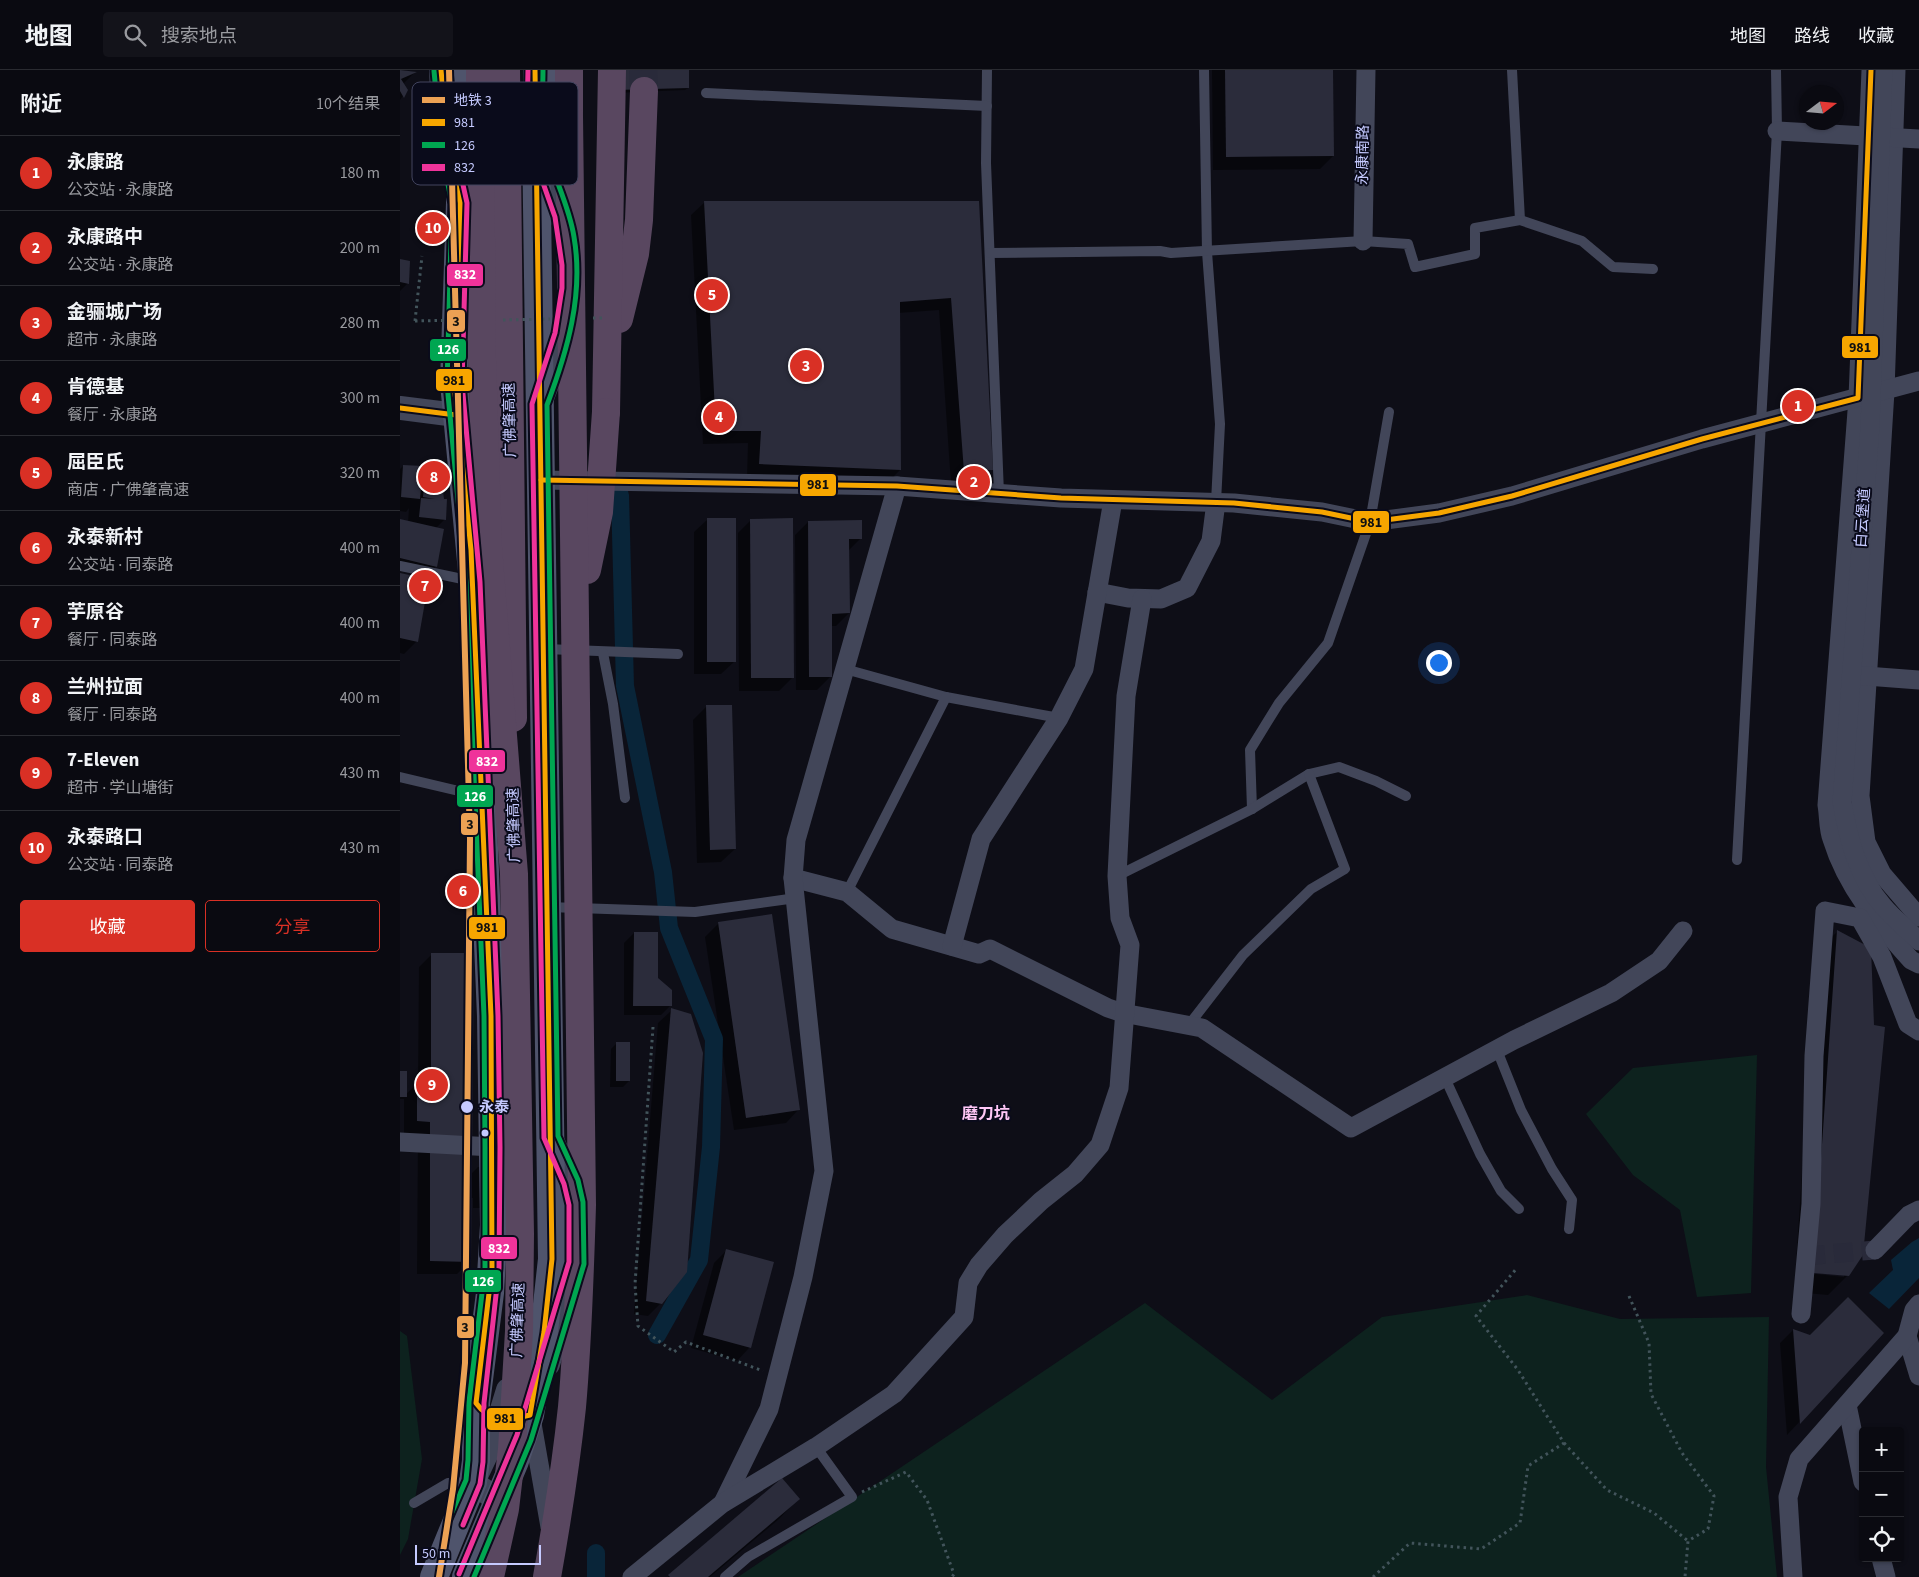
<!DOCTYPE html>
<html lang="zh">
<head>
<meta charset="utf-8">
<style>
	:root { --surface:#0a0a11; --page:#13131a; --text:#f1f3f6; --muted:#999a9f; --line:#2a2b31; --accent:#d93025 }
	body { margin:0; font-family:"Source Sans 3","Noto Sans SC",sans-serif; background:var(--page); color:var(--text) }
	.controls { position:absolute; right:15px; bottom:15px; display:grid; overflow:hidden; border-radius:5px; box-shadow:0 1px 4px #0004 }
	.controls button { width:45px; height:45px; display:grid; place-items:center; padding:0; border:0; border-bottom:1px solid var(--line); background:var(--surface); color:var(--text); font:25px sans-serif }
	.compass { position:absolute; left:1399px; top:15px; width:45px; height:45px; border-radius:50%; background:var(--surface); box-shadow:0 1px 4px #0004; rotate:74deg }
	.scale { position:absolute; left:15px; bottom:12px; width:126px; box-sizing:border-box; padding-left:5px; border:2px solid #c5caff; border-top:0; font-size:14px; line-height:18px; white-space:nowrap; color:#c5caff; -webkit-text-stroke:4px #0a0b1b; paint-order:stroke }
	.you { position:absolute; left:1038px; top:592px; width:18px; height:18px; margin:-12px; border:4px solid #fff; border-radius:50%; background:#1a73e8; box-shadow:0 0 0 8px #1a73e833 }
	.badge { display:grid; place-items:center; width:32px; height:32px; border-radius:50%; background:var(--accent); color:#fff; font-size:16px; font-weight:700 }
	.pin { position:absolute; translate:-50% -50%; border:2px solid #fff; box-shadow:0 1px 5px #0006 }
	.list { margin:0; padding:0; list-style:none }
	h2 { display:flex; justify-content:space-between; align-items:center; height:65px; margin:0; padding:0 20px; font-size:21px }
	h2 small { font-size:16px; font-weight:400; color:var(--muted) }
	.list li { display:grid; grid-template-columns:32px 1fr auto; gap:15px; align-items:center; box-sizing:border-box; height:75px; padding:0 20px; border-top:1px solid var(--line) }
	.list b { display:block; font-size:19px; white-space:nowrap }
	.list p { margin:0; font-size:16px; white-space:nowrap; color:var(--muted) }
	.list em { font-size:16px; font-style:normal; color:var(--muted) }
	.actions { display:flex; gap:10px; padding:15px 20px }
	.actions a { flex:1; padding:11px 0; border:1px solid var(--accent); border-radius:5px; text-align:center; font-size:18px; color:var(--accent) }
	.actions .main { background:var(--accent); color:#fff }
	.icon { flex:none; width:28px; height:28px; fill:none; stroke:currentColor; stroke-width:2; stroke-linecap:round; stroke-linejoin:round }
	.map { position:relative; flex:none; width:1519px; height:1507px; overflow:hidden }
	header { display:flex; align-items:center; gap:30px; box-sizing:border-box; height:70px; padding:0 25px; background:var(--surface); border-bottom:1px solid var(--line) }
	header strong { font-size:24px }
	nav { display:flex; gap:28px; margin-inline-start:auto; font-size:18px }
	.search { width:350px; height:45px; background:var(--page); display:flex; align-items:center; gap:12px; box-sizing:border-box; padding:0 18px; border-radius:5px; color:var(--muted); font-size:19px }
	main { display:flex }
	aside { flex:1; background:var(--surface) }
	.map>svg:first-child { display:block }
</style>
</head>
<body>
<header>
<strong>地图</strong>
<div class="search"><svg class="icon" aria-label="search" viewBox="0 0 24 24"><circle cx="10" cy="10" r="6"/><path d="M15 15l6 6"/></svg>搜索地点</div>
<nav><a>地图</a><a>路线</a><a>收藏</a></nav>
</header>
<main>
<aside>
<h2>附近<small>10个结果</small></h2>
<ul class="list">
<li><span class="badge">1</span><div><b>永康路</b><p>公交站 · 永康路</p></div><em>180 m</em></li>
<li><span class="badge">2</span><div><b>永康路中</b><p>公交站 · 永康路</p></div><em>200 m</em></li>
<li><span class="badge">3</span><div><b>金骊城广场</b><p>超市 · 永康路</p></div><em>280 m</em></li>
<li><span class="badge">4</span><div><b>肯德基</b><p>餐厅 · 永康路</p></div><em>300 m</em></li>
<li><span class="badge">5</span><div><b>屈臣氏</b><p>商店 · 广佛肇高速</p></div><em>320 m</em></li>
<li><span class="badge">6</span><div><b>永泰新村</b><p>公交站 · 同泰路</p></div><em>400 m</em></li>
<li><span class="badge">7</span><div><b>芋原谷</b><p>餐厅 · 同泰路</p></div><em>400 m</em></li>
<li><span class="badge">8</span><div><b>兰州拉面</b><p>餐厅 · 同泰路</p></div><em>400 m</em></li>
<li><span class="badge">9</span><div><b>7-Eleven</b><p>超市 · 学山塘街</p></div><em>430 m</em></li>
<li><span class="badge">10</span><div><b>永泰路口</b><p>公交站 · 同泰路</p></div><em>430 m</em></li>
</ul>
<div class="actions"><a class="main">收藏</a><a>分享</a></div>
</aside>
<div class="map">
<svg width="1519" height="1507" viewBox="0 0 1519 1507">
	<rect width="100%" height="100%" fill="#0e0e17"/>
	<g fill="#0d221e">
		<path d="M1357,985L1351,1223L1297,1227L1280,1140L1233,1105L1186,1044L1233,998Z"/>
		<path d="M1127,1225L1220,1249L1369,1247L1366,1397L1377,1507H338L745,1233L872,1330L982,1247Z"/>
		<path d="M0,1261L7,1266L22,1389L8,1469L0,1485Z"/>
	</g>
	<path fill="#092539" d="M1519,1168V1208L1489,1239L1469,1223L1493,1200L1491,1190L1512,1172Z"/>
	<g fill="#0007" fill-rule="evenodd">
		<path d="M0,0L15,2L3,14L7,20L0,30Z"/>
		<path d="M288,0V18L285,20L214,23Z"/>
		<path d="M812,0H932L933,86L920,99L813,100Z"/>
		<path d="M305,132H578L591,400L578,413L551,414L539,240L498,243L500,400L487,413L347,407L348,373L303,374L291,145Z"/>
		<path d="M0,190L8,213L0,221Z"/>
		<path d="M3,396L21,410L26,405L36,407L43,416L45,449L36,458V496L26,506L0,499V451L8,453L9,438L6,442L0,441V399Z"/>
		<path d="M308,449L335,591L321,604H294V462Z"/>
		<path d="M351,450L392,608L379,621H339L338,463Z"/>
		<path d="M408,452L461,468L448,481L449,543L436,556H430L431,606L417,620H396L395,465Z"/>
		<path d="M0,504L17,571L4,584L0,583Z"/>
		<path d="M306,637L335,779L321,792L297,793L293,650Z"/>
		<path d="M319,853L399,1039L386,1053L334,1060L305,867Z"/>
		<path d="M1437,862L1448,1205L1428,1225L1394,1222L1417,881ZM1407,1201L1444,1204V1207L1407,1203Z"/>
		<path d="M234,863L270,936L261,945H224V873Z"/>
		<path d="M32,884L71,1104L78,1097H87L81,1138H73V1128H71L70,1191L57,1204H17L18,1065L4,1064V1029H0V1002L5,1025L18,1013L19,897Z"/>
		<path d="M272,940L261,1233L248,1246L234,1244L258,953Z"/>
		<path d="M217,973L229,1011L223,1017H210L211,979Z"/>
		<path d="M327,1180L350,1277L337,1291L291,1278L314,1193Z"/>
		<path d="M1393,1260L1410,1266L1483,1263L1387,1365L1380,1273Z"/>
		<path d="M382,1410L398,1429L379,1449L310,1507H268Z"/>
	</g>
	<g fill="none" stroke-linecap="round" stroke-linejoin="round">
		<g stroke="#092539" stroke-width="18">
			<path d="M220,425L225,616L263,802L269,858L314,969L311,1077L299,1190L257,1265"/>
			<path d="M196,1507V1483"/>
		</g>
	</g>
	<g fill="#2b2c3b">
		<path d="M0,0L17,2L1,9L8,20L4,28L0,21Z"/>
		<path d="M215,0H289V18L216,20Z"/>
		<path d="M825,0H933L934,86L826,87Z"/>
		<path d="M304,131H579L593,400L564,402L551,228L500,232L501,400L359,394L361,361H316Z"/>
		<path d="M0,189L10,191L9,214L0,212Z"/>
		<path d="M3,395L23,396L20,429L1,427Z"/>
		<path d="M25,404L37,406L42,411L44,429H47L46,450L19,447L21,428L35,429L23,427Z"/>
		<rect x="307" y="448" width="29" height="144"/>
		<path d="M393,448L394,608H351L350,449Z"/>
		<path d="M0,449L44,459L37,497L0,488Z"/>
		<path d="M462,450V469H449L450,543L432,544V607H409L408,451Z"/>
		<path d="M0,503L29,509L18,572L0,568Z"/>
		<path d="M306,635H332L336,779L310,780Z"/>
		<path d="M372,844L400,1040L346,1048L318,852Z"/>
		<path d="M1437,860L1471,878L1474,955L1485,957L1463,1185L1449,1206L1413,1203Z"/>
		<path d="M234,862H258V908L272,920V936H233Z"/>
		<path d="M31,883H74L71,1192L30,1191V1052L17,1051V1012H31Z"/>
		<path d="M271,938L291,944L303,983L287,1202L262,1234L246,1231Z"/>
		<rect x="216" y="972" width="14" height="39"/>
		<rect x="0" y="1001" width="7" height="26"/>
		<path d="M326,1179L374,1192L351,1278L303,1265Z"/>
		<path d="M1448,1227L1484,1263L1400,1354L1393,1259L1410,1265Z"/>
		<path d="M382,1408L400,1429L308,1507H270L268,1505Z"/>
	</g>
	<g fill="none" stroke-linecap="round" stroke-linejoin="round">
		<path stroke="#292a3a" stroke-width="19" stroke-dasharray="19 9" stroke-linecap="butt" d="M1406,1186L1475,1180"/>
		<path stroke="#292a3a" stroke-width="28" stroke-dasharray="28 14" stroke-linecap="butt" d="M243,0L244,21"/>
		<g stroke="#42545b" stroke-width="3" stroke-dasharray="2.5 4" stroke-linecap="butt">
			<path d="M15,251L22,186"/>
			<path d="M253,957L235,1214L238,1256L274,1282L286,1272L363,1301"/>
			<path d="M1229,1226L1249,1273L1251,1324L1282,1383L1314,1426L1308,1459L1288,1471L1285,1507"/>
			<path d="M1164,1373L1207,1420L1254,1443L1288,1471"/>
			<path d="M462,1422L506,1402L527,1430L554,1504L552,1507"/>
			<path d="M973,1507L1010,1473L1081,1479L1120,1453L1128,1396L1164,1373L1118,1300L1076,1246L1117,1198"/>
		</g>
		<g stroke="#424659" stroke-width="10">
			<path d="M587,0L586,93L599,424"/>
			<path d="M804,0L807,182L820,354L816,432"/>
			<path d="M1112,0L1120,150"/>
			<path d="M306,23L587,36"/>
			<path d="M590,183L760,181L771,183L963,171L1008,174L1015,197L1075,184V158L1120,150L1182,171L1213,197L1253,199"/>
			<path d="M0,496L72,511"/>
			<path d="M145,579L278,584"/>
			<path d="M203,583L213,634L225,728"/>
			<path d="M445,599L546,627L659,648"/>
			<path d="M0,707L80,726"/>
			<path d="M852,739L850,680L879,633L928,573L970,452L989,342"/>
			<path d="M1337,790L1377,61L1376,0"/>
			<path d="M717,806L852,739L909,704L939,697L976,711L1006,726"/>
			<path d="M447,822L546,627"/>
			<path d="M148,837L295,842L396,828"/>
			<path d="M788,956L843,885L911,819L945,799L909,704"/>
			<path d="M1097,980L1121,1040L1152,1099L1172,1130L1169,1159"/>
			<path d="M1045,1008L1080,1084L1101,1121L1119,1139"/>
			<path d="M14,1433L48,1413L72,1412"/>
			<path d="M325,1507L348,1487L452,1427L416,1377"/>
		</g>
		<g stroke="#424659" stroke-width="19">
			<path d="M1471,0L1458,328L1427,735C1429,746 1428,759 1432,769C1447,818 1478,853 1511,890L1519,894"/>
			<path d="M1496,0L1485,321L1460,726L1466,772L1482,804L1519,847"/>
			<path d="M1377,61L1519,69"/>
			<path d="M963,171L966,0"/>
			<path d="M141,410L497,416L661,428L834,433L922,442L970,452L1039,443L1112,426L1302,369L1519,311"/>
			<path d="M697,522L728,528L761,529L787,518L811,471L816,432"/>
			<path d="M1453,605L1519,610"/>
			<path d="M393,808L447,822L492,859L579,884L590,879L708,938L723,943L802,958L951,1058L1114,970L1211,923L1259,891L1283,861"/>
			<path d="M552,876L581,769L659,648L684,599L713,430"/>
			<path d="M0,1072L93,1077"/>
			<path d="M1475,1180L1509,1145L1519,1140"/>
			<path d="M1401,1244L1411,1134L1414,986L1425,841L1460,848L1482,887L1508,954L1519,961"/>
			<path d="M1507,1266L1519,1306"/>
			<path d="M1447,1335L1463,1412"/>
			<path d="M131,1348L150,1457"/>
			<path d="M323,1433L369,1339L403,1207L424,1101L393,808L396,770L497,416"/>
			<path d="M1481,1488L1486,1507"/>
			<path d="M232,1507L323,1433L416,1377L494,1324L564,1247L568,1213L579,1195L605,1165L641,1131L675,1104L700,1075L719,1018L730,875L720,848L717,806L726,626L742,529"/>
			<path d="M1393,1507L1388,1427L1399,1389L1507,1266L1514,1240L1519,1234"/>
		</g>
		<g stroke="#424659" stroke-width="24">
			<path d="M41,0L42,22L52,97"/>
			<path d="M135,0L136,66L165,157"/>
			<path d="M142,328L158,286L165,255"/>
			<path d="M0,338L56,345"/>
			<path d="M151,1068L171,1112L176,1136"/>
			<path d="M148,1294L174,1209"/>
			<path d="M98,1431L73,1412L92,1372L108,1320"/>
		</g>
		<g stroke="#4f546c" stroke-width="28">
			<path d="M34,1507L73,1412L76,1391V1333L90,1223L94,1155L91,946L73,512L54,313L60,133L61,0"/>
			<path d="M66,1507L115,1391L130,1345L144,1262L152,1189L136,66L154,0"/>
		</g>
		<g stroke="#594760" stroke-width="28">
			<path d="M106,0L113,648"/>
			<path d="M169,0V46"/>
			<path d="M80,42V0"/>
			<path d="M219,249L235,184L239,150L244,21"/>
			<path d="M206,342L212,0"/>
		</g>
		<g stroke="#42545b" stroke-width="3" stroke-dasharray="2.5 4" stroke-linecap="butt">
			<path d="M193,248H203"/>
			<path d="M103,250L150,249"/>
			<path d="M15,251L62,250"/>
		</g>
		<path stroke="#424659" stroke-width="19" d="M1483,0L1470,357L1442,732C1448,767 1458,808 1483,836C1493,848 1507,859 1519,871"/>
		<g stroke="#594760" stroke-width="28">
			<path d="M80,42L82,289L88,477L114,804L120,1164L119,1261L112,1379L105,1439L90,1507"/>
			<path d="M187,500L199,442L206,342"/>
			<path d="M147,1507C157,1451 166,1394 172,1337C178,1270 180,1202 182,1135L169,46"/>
		</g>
		<g stroke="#0a0b1b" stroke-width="9">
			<g id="bus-1">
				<path d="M41,0L49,84L60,133L54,313L71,480L91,946L92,1198L76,1333C90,1353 109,1350 130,1345L144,1262L152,1189L135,0"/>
				<path d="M0,338L56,345"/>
				<path d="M141,410L497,416L661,428L834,433L922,442L970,452L1039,443L1112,426L1302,369L1458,328L1471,0"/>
			</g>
		</g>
		<g stroke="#0a0b1b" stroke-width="9">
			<g id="bus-2">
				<path d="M34,1L42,85L52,134L47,314L66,513L84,946L85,1077V1198L69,1332L68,1390L66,1410L49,1449"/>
				<path d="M74,1507L131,1370L184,1194L183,1132L178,1110L158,1066L147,335C167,282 184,225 174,167C169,134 152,105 145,73C140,49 143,24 143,0"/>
			</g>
		</g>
		<g stroke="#0a0b1b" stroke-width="9">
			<g id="bus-3">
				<path d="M49,0L56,83L67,133L62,313L80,512L98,946L100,1077L99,1198L84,1333L83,1392L80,1414L63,1455"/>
				<path d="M59,1504L117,1365L169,1192V1135L164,1114L144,1068L132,334L155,263L162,218V195L155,147L130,76L127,49L128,0"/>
			</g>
		</g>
		<use href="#bus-1" stroke="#f7a600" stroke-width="5"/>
		<use href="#bus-2" stroke="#00a651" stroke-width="5"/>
		<use href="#bus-3" stroke="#ef339a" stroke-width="5"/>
		<g stroke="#0a0b1b" stroke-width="10">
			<path id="metro-1" d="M39,1507L53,1419L65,1293L70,769L49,0"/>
		</g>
		<use href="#metro-1" stroke="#eca154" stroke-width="6"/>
	</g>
	<g fill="#c5caff" stroke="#0a0b1b" stroke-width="2">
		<circle cx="67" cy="1037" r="7"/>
		<circle cx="85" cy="1063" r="4.5"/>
	</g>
	<g text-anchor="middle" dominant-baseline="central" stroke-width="4" stroke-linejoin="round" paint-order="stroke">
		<g font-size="15" fill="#c5caff" stroke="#0a0b1b">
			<text transform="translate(963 85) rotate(-89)">永康南路</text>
			<text transform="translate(110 350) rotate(-91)">广佛肇高速</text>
			<text transform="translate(1463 448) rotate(-86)">白云堡道</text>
			<text transform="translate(114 755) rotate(-91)">广佛肇高速</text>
			<text transform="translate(118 1250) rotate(-88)">广佛肇高速</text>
		</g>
		<g font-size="15" font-weight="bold" fill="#c5caff" stroke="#0a0b1b" text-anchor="start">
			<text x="79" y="1037">永泰</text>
		</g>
		<g font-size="16" font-weight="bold" fill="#ffc7f6" stroke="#0a0b1b">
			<text x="586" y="1044">磨刀坑</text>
		</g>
	</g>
	<rect x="12" y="12" width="166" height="103" rx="8" fill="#0a0b1b" stroke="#42445f" stroke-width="1"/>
	<rect x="22" y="27" width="23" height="6" fill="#eca154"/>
	<rect x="22" y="49" width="23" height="7" fill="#f7a600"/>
	<rect x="22" y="72" width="23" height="6" fill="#00a651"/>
	<rect x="22" y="94" width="23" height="7" fill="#ef339a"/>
	<g font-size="14" fill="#c5caff">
		<text x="54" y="35">地铁 3</text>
		<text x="54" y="57">981</text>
		<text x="54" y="80">126</text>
		<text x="54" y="102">832</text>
	</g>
	<g stroke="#0a0b1b" stroke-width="2">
		<rect x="46" y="193" width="38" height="24" rx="5" fill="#ef339a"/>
		<rect x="46" y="239" width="20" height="24" rx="5" fill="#eca154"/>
		<rect x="1441" y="265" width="38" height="24" rx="5" fill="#f7a600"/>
		<rect x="29" y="268" width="38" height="24" rx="5" fill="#00a651"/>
		<rect x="35" y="298" width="38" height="24" rx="5" fill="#f7a600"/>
		<rect x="399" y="403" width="38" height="24" rx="5" fill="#f7a600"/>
		<rect x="952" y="440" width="38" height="24" rx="5" fill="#f7a600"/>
		<rect x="68" y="679" width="38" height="24" rx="5" fill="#ef339a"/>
		<rect x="56" y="714" width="38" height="24" rx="5" fill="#00a651"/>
		<rect x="60" y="742" width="19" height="24" rx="5" fill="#eca154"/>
		<rect x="68" y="846" width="38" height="24" rx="5" fill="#f7a600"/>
		<rect x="80" y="1166" width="38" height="24" rx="5" fill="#ef339a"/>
		<rect x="64" y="1199" width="38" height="24" rx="5" fill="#00a651"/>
		<rect x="56" y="1245" width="19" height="24" rx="5" fill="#eca154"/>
		<rect x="86" y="1337" width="38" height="24" rx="5" fill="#f7a600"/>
	</g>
	<g font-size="14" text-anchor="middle" font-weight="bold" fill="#fff">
		<text x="65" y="209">832</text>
		<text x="48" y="284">126</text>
		<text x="87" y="696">832</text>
		<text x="75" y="731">126</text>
		<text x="99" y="1183">832</text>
		<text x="83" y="1216">126</text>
	</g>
	<g font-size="14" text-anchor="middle" font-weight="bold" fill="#111">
		<text x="56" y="256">3</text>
		<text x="1460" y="282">981</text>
		<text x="54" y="315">981</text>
		<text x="418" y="419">981</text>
		<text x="971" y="457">981</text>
		<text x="70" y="759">3</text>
		<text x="87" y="862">981</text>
		<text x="65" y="1262">3</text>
		<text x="105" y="1353">981</text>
	</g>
</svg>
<div class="controls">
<button>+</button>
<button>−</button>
<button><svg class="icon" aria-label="locate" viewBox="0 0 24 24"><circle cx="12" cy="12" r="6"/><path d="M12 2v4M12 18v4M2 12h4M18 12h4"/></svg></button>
</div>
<svg class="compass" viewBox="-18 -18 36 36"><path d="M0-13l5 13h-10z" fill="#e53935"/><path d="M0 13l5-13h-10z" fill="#999a9f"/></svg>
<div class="scale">50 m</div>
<div class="you"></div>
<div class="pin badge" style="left:1398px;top:336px">1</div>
<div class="pin badge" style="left:574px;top:412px">2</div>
<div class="pin badge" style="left:406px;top:296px">3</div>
<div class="pin badge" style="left:319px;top:347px">4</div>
<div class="pin badge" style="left:312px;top:225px">5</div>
<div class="pin badge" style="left:63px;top:821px">6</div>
<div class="pin badge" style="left:25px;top:516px">7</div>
<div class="pin badge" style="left:34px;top:407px">8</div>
<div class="pin badge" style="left:32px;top:1015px">9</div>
<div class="pin badge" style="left:33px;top:158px">10</div>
</div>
</main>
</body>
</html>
